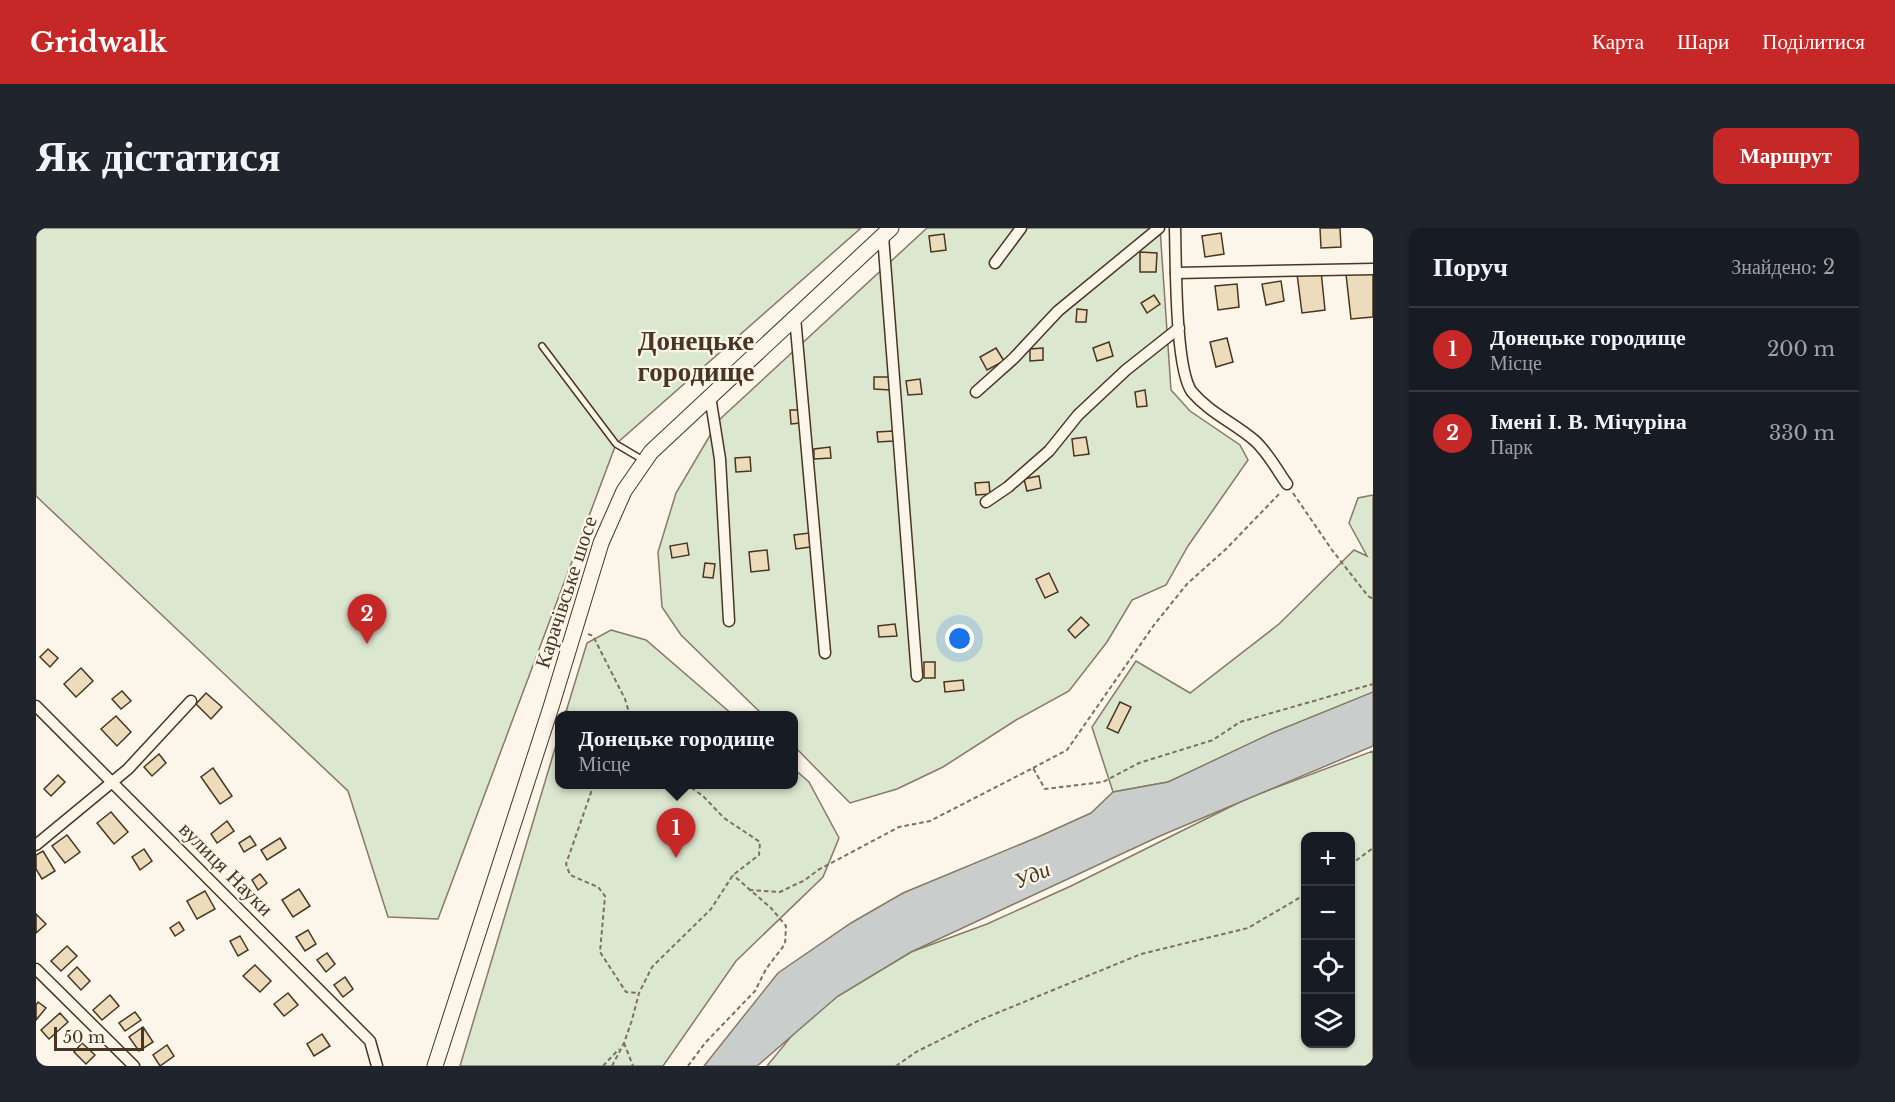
<!DOCTYPE html>
<html lang="uk">
<head>
<meta charset="utf-8">
<style>
	:root { --surface:#171b24; --page:#20242c; --text:#f1f3f6; --muted:#9ea1a6; --line:#363941; --accent:#c62828 }
	body { margin:0; font-family:"Libre Baskerville",serif; background:var(--page); color:var(--text) }
	.controls { position:absolute; right:18px; bottom:18px; display:grid; overflow:hidden; border-radius:12px; box-shadow:0 2px 4px #0004 }
	.controls button { width:54px; height:54px; display:grid; place-items:center; padding:0; border:0; border-bottom:2px solid var(--line); background:var(--surface); color:var(--text); font:30px sans-serif }
	.scale { position:absolute; left:18px; bottom:15px; width:90px; box-sizing:border-box; padding-left:6px; border:3px solid #4a3520; border-top:0; font-size:16px; line-height:21px; white-space:nowrap; color:#4a3520; -webkit-text-stroke:4px #fbf6e9; paint-order:stroke }
	.you { position:absolute; left:924px; top:411px; width:21px; height:21px; margin:-15px; border:4px solid #fff; border-radius:50%; background:#1a73e8; box-shadow:0 0 0 9px #1a73e833 }
	.badge { display:grid; place-items:center; width:39px; height:39px; border-radius:50%; background:var(--accent); color:#fff; font-size:20px; font-weight:700 }
	.pin { position:absolute; translate:-50% -50px; filter:drop-shadow(0 2px 3px #0008) }
	.pin::after { content:''; position:absolute; top:32px; width:21px; height:18px; background:inherit; clip-path:polygon(0 0,100% 0,50% 100%) }
	.popup { position:absolute; left:519px; top:483px; width:243px; height:78px; box-sizing:border-box; display:grid; place-content:center; border-radius:12px; background:var(--surface); filter:drop-shadow(0 2px 4px #0005); font-size:20px; white-space:nowrap; color:var(--muted) }
	.popup b { font-size:22px; color:var(--text) }
	.popup::after { content:''; position:absolute; left:50%; top:100%; margin-left:-12px; border:12px solid transparent; border-top-color:var(--surface) }
	.list { margin:0; padding:0; list-style:none }
	h2 { display:flex; justify-content:space-between; align-items:center; height:78px; margin:0; padding:0 24px; font-size:26px }
	h2 small { font-size:20px; font-weight:400; color:var(--muted) }
	.list li { display:grid; grid-template-columns:39px 1fr auto; gap:18px; align-items:center; box-sizing:border-box; height:84px; padding:0 24px; border-top:2px solid var(--line) }
	.list b { display:block; font-size:22px; white-space:nowrap }
	.list p { margin:0; font-size:20px; white-space:nowrap; color:var(--muted) }
	.list em { font-size:20px; font-style:normal; color:var(--muted) }
	.icon { flex:none; width:33px; height:33px; fill:none; stroke:currentColor; stroke-width:2; stroke-linecap:round; stroke-linejoin:round }
	.map { position:relative; flex:none; width:1337px; height:838px; overflow:hidden; border-radius:12px }
	header { display:flex; align-items:center; gap:36px; box-sizing:border-box; height:84px; padding:0 30px; background:var(--accent); color:#fff }
	header strong { font-size:28px }
	nav { display:flex; gap:33px; margin-inline-start:auto; font-size:21px }
	.intro { display:flex; align-items:center; justify-content:space-between; box-sizing:border-box; height:144px; padding:0 36px }
	h1 { margin:0; font-size:42px }
	.button { padding:15px 27px; border-radius:12px; background:var(--accent); color:#fff; font-size:21px; font-weight:700 }
	main { display:flex; gap:36px; padding:0 36px }
	aside { flex:1; background:var(--surface); border-radius:12px; box-shadow:0 2px 4px #0004 }
	.map>svg:first-child { display:block }
</style>
</head>
<body>
<header>
<strong>Gridwalk</strong>
<nav><a>Карта</a><a>Шари</a><a>Поділитися</a></nav>
</header>
<div class="intro"><h1>Як дістатися</h1><a class="button">Маршрут</a></div>
<main>
<div class="map">
<svg width="1337" height="838" viewBox="0 0 1337 838">
	<rect width="100%" height="100%" fill="#fbf6e9"/>
	<g fill="#dce7d0" stroke="#887966" stroke-width="1.5" fill-rule="evenodd">
		<path d="M0,0H825L580,216L402,691L352,689L312,563L0,268Z"/>
		<path d="M891,0H1124L1135,162L1154,183L1204,217L1212,232L1152,318L1130,357L1096,372L1071,414L1033,463L980,492L907,539L861,561L814,575L757,517V488L727,487L645,407L626,379L622,324L640,265L683,192Z"/>
		<path d="M1337,267V469L1132,554L1077,564L1056,499L1100,433L1154,465L1243,396L1318,322L1331,328L1313,295L1322,270Z"/>
		<path d="M575,402L610,412L697,487H529L551,415Z"/>
		<path d="M523,507V556H757V540L773,554L803,610L787,649L700,733L627,838H424Z"/>
		<path d="M1337,523V838H731L762,800L802,768L875,724L951,696L1035,658L1212,570ZM1270,608H1314V816H1270Z"/>
	</g>
	<path fill="#c9cecd" stroke="#887966" stroke-width="1.5" d="M1337,464V518L1124,608L875,724L802,768L721,838H668L742,745L815,695L867,665L1002,609L1055,585L1077,564L1132,554L1236,505Z"/>
	<g fill="#ecdcbc" stroke="#4a3520" stroke-width="1.5">
		<path d="M1284,0H1304L1305,19L1285,20Z"/>
		<path d="M1185,5L1188,26L1169,29L1166,8Z"/>
		<path d="M908,6L910,22L895,24L893,8Z"/>
		<path d="M1104,24L1121,25L1120,44H1104Z"/>
		<path d="M1285,43L1289,82L1266,85L1261,46Z"/>
		<path d="M1337,44V89L1315,91L1310,46Z"/>
		<path d="M1245,53L1248,73L1230,77L1226,56Z"/>
		<path d="M1201,56L1203,79L1182,82L1179,58Z"/>
		<path d="M1118,67L1124,76L1111,85L1105,75Z"/>
		<path d="M1041,81L1051,82L1050,94H1040Z"/>
		<path d="M1191,110L1197,134L1180,139L1174,114Z"/>
		<path d="M1073,114L1077,128L1061,133L1057,120Z"/>
		<path d="M960,120L968,133L951,142L944,129Z"/>
		<path d="M1007,120V132L994,133V121Z"/>
		<path d="M838,149H854V162L838,161Z"/>
		<path d="M884,151L886,166L872,167L870,153Z"/>
		<path d="M1109,162L1111,178L1101,179L1099,164Z"/>
		<path d="M754,182H763L764,195L755,196Z"/>
		<path d="M857,203V213L842,214L841,204Z"/>
		<path d="M1050,209L1053,226L1038,228L1036,211Z"/>
		<path d="M794,219L795,230L778,231V221Z"/>
		<path d="M714,229L715,243L700,244L699,230Z"/>
		<path d="M1003,248L1005,260L991,263L988,251Z"/>
		<path d="M953,254L954,266L940,267L939,255Z"/>
		<path d="M773,305L774,319L760,321L758,307Z"/>
		<path d="M651,315L653,327L636,330L634,318Z"/>
		<path d="M731,322L733,342L715,344L713,324Z"/>
		<path d="M669,335L679,336L677,350L667,349Z"/>
		<path d="M1013,345L1022,364L1009,370L1000,351Z"/>
		<path d="M1045,389L1053,397L1039,410L1032,402Z"/>
		<path d="M859,396L861,408L843,409L842,398Z"/>
		<path d="M12,421L22,430L14,439L4,429Z"/>
		<rect x="888" y="434" width="11" height="16"/>
		<path d="M45,440L57,453L40,469L28,456Z"/>
		<path d="M927,452L928,462L909,464L908,454Z"/>
		<path d="M86,463L95,473L85,481L76,471Z"/>
		<path d="M170,465L186,479L175,491L160,476Z"/>
		<path d="M1084,474L1095,479L1082,505L1071,500Z"/>
		<path d="M80,488L95,504L81,518L65,501Z"/>
		<path d="M123,526L130,535L116,548L108,539Z"/>
		<path d="M177,540L196,568L184,576L165,549Z"/>
		<path d="M22,547L29,554L15,568L8,561Z"/>
		<path d="M75,584L92,604L78,616L61,595Z"/>
		<path d="M191,593L198,603L181,615L175,606Z"/>
		<path d="M31,607L44,624L29,635L16,618Z"/>
		<path d="M214,608L220,617L208,624L203,615Z"/>
		<path d="M244,610L250,620L231,632L225,622Z"/>
		<path d="M108,621L116,633L104,642L96,629Z"/>
		<path d="M7,623L19,643L6,651L0,641V627Z"/>
		<path d="M224,646L231,655L222,662L216,652Z"/>
		<path d="M263,661L274,678L257,689L246,672Z"/>
		<path d="M169,663L179,681L161,691L151,673Z"/>
		<path d="M0,686L10,696L0,705Z"/>
		<path d="M143,694L148,702L139,708L134,700Z"/>
		<path d="M272,702L280,716L269,723L260,709Z"/>
		<path d="M204,708L212,722L202,728L194,713Z"/>
		<path d="M31,718L41,728L25,743L15,733Z"/>
		<path d="M291,725L299,736L290,744L281,732Z"/>
		<path d="M219,737L235,753L224,764L207,748Z"/>
		<path d="M41,739L54,753L45,762L32,748Z"/>
		<path d="M309,749L317,761L307,769L298,757Z"/>
		<path d="M252,765L262,777L248,788L238,776Z"/>
		<path d="M74,767L83,778L66,792L57,782Z"/>
		<path d="M2,774L10,780L0,792V777Z"/>
		<path d="M99,784L105,792L89,803L83,795Z"/>
		<path d="M24,785L32,794L13,811L5,802Z"/>
		<path d="M107,799L117,814L103,823L93,809Z"/>
		<path d="M286,806L294,818L278,828L271,816Z"/>
		<path d="M46,815L59,827L50,836L38,824Z"/>
		<path d="M131,817L138,828L124,838L117,827Z"/>
	</g>
	<g fill="none" stroke-linecap="round" stroke-linejoin="round">
		<g stroke="#4a3520" stroke-width="8">
			<path id="service" d="M506,118L580,216L607,232"/>
		</g>
		<g stroke="#4a3520" stroke-width="13">
			<g id="minor">
				<path d="M1139,0C1140,33 1139,142 1156,164C1174,185 1198,195 1218,212C1231,223 1241,242 1251,256"/>
				<path d="M847,8L881,448"/>
				<path d="M959,35L985,0"/>
				<path d="M1140,45L1337,41"/>
				<path d="M759,89L789,425"/>
				<path d="M940,164L978,130L1022,83L1123,0"/>
				<path d="M674,168L684,231L693,393"/>
				<path d="M950,274L972,259L1013,223L1042,187L1090,142L1143,100"/>
				<path d="M0,478L334,813L341,838"/>
				<path d="M0,617L92,541L155,473"/>
				<path d="M0,741L98,838"/>
			</g>
		</g>
		<g stroke="#4a3520" stroke-width="17">
			<path id="secondary" d="M399,838L515,479L565,315L588,263L615,224L855,0"/>
		</g>
		<g stroke="#7f6f5c" stroke-width="2" stroke-dasharray="4.5 3" stroke-linecap="butt">
			<path d="M1257,265L1296,322L1332,368L1337,371"/>
			<path d="M552,406L557,408L589,471L594,488"/>
			<path d="M529,483L548,488"/>
			<path d="M997,540L1031,522L1118,397L1151,356L1191,320L1245,264"/>
			<path d="M558,556L530,636L534,647L562,659L569,668L564,724L590,764L603,765"/>
			<path d="M1314,637L1337,620"/>
			<path d="M713,662L744,664L769,652L782,642L863,599L894,593L997,540L1009,561L1067,554L1103,535L1177,512L1204,494L1337,456"/>
			<path d="M588,815L597,838"/>
			<path d="M567,838L583,821"/>
			<path d="M576,838L588,815L596,792L603,765L616,739L675,681L697,647L723,627L724,614L688,590L667,568L650,556"/>
			<path d="M652,838L669,815L719,763L730,741L749,716L750,698L735,680L697,647"/>
			<path d="M860,838L880,824L944,792L1105,726L1212,700L1270,666"/>
		</g>
		<use href="#service" stroke="#fbf6e9" stroke-width="5"/>
		<use href="#minor" stroke="#fbf6e9" stroke-width="10"/>
		<use href="#secondary" stroke="#fbf6e9" stroke-width="15"/>
	</g>
	<g text-anchor="middle" dominant-baseline="central" stroke-width="4.5" stroke-linejoin="round" paint-order="stroke">
		<g font-size="21" fill="#4a3520" stroke="#fbf6e9">
			<text transform="translate(530 364) rotate(-72)">Карачівське шосе</text>
			<text transform="translate(190 641) rotate(45)">вулиця Науки</text>
		</g>
		<g font-size="22" font-style="italic" fill="#4a3520" stroke="#fbf6e9">
			<text transform="translate(996 647) rotate(-23)">Уди</text>
		</g>
		<g font-size="27" font-weight="bold" fill="#4a3520" stroke="#fbf6e9">
			<text x="660" y="112">Донецьке<tspan x="660" dy="31">городище</tspan></text>
		</g>
	</g>
</svg>
<div class="controls">
<button>+</button>
<button>−</button>
<button><svg class="icon" aria-label="locate" viewBox="0 0 24 24"><circle cx="12" cy="12" r="6"/><path d="M12 2v4M12 18v4M2 12h4M18 12h4"/></svg></button>
<button><svg class="icon" aria-label="layers" viewBox="0 0 24 24"><path d="M12 4l9 5-9 5-9-5zM3 14l9 5 9-5"/></svg></button>
</div>
<div class="scale">50 m</div>
<div class="you"></div>
<div class="pin badge" style="left:640px;top:630px">1</div>
<div class="popup"><b>Донецьке городище</b>Місце</div>
<div class="pin badge" style="left:331px;top:416px">2</div>
</div>
<aside>
<h2>Поруч<small>Знайдено: 2</small></h2>
<ul class="list">
<li><span class="badge">1</span><div><b>Донецьке городище</b><p>Місце</p></div><em>200 m</em></li>
<li><span class="badge">2</span><div><b>Імені І. В. Мічуріна</b><p>Парк</p></div><em>330 m</em></li>
</ul>
</aside>
</main>
</body>
</html>
